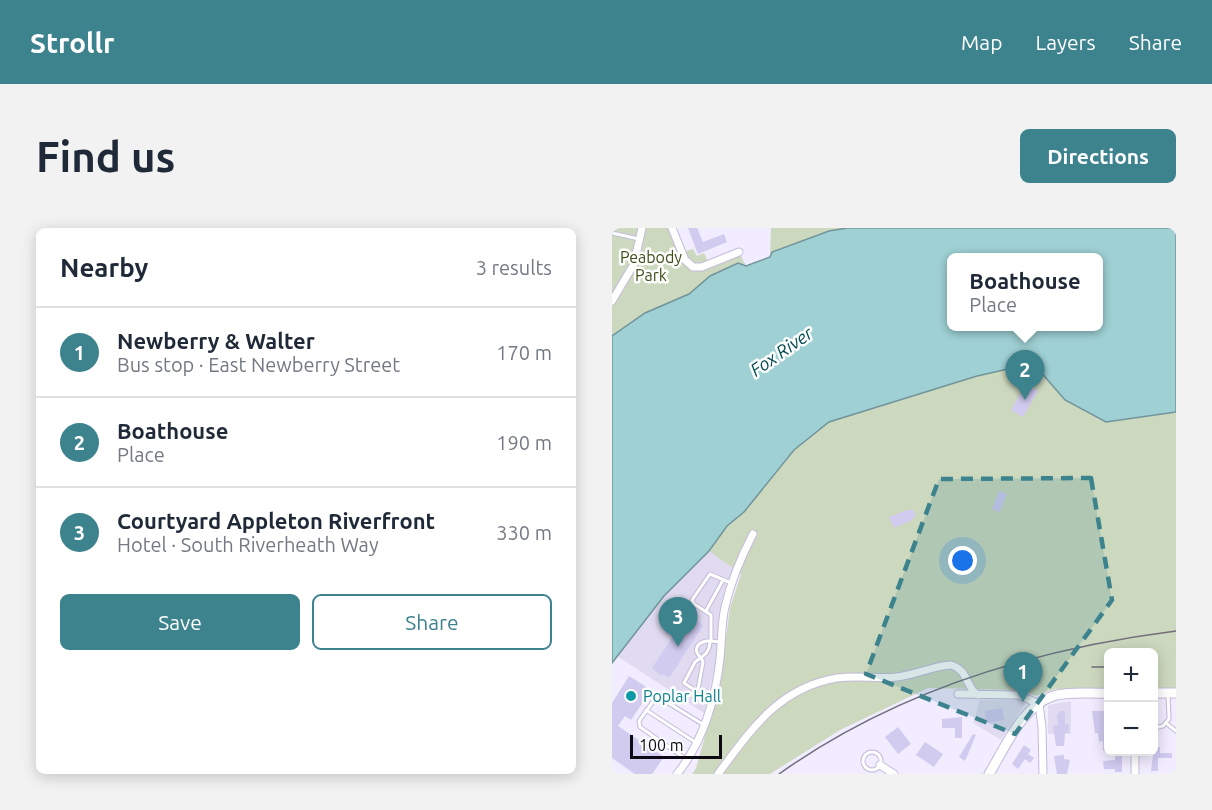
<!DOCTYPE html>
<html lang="en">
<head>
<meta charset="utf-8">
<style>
	:root { --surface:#fff; --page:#f2f2f3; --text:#1f2937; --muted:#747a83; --line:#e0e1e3; --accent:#3d838e }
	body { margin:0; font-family:Ubuntu,sans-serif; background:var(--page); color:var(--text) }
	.controls { position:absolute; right:18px; bottom:18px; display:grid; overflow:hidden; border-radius:9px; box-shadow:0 3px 15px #0003 }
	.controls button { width:54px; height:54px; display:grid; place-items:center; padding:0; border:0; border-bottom:2px solid var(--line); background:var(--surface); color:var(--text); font:30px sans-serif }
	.scale { position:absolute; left:18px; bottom:15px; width:92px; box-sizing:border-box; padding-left:6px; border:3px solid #0c0913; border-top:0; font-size:16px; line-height:21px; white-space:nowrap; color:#0c0913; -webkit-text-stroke:4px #fdfdfd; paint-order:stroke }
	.you { position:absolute; left:351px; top:333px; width:21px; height:21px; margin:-15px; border:4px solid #fff; border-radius:50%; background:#1a73e8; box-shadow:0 0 0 9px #1a73e833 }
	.badge { display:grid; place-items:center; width:39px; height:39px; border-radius:50%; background:var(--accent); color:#fff; font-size:20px; font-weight:700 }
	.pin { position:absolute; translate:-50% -50px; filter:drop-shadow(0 2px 3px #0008) }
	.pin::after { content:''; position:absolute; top:32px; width:21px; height:18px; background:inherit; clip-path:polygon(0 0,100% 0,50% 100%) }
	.popup { position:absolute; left:335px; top:25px; width:156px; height:78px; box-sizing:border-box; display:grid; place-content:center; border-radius:9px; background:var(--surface); filter:drop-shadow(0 2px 4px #0005); font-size:20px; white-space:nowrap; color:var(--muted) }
	.popup b { font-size:22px; color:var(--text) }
	.popup::after { content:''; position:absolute; left:50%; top:100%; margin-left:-12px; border:12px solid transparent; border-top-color:var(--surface) }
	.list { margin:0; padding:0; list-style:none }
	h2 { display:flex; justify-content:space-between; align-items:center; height:78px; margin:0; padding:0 24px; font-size:26px }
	h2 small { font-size:20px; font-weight:400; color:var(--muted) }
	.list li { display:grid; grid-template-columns:39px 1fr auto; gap:18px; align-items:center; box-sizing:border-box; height:90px; padding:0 24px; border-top:2px solid var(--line) }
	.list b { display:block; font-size:22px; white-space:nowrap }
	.list p { margin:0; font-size:20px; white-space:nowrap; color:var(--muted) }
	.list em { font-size:20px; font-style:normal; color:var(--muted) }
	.actions { display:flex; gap:12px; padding:18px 24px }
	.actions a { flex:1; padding:14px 0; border:2px solid var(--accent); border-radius:9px; text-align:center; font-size:21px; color:var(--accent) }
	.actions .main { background:var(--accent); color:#fff }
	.map { position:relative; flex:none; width:564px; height:546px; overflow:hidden; border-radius:9px }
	header { display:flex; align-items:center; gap:36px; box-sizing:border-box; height:84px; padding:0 30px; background:var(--accent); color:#fff }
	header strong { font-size:28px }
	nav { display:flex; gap:33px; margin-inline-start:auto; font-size:21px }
	.intro { display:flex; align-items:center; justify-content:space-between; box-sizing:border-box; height:144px; padding:0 36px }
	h1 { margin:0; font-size:42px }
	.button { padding:15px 27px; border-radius:9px; background:var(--accent); color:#fff; font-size:21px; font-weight:700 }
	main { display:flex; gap:36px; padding:0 36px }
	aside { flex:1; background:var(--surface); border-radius:9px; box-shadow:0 3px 15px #0003 }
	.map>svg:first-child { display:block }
</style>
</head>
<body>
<header>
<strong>Strollr</strong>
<nav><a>Map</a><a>Layers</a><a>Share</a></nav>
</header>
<div class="intro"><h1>Find us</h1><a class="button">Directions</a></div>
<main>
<aside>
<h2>Nearby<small>3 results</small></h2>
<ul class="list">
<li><span class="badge">1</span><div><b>Newberry &amp; Walter</b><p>Bus stop · East Newberry Street</p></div><em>170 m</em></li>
<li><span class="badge">2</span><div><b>Boathouse</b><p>Place</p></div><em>190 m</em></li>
<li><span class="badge">3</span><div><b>Courtyard Appleton Riverfront</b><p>Hotel · South Riverheath Way</p></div><em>330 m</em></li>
</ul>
<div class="actions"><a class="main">Save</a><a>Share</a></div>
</aside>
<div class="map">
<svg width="564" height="546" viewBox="0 0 564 546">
	<rect width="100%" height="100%" fill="#f1ecff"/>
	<g fill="#e0dbf1">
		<path d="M97,323L121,340L109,379L103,438L92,485L5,428L52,368Z"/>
		<path d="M406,471L413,476L389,512L361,495L368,472Z"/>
		<path d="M459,473V506H436V477Z"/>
	</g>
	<g fill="#cdd9bf">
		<path d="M0,0H64L74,23L81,21L85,28L92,25L96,33L117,24H127L134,38L125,35L98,48L77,66L33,85L0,108Z"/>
		<path d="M159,0H235L217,3L160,24L158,29Z"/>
		<path d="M414,137L426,140L453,172L494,194L564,184V461H542V424H496V461H443L424,468L411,462L316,460L228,502L158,546H80L84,540L108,454L118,380L129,346L97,323L115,298L132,284L182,222L217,194L365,148Z"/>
	</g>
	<path fill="#9ed0d4" stroke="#72949a" stroke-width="1.5" fill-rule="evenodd" d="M235,0H564V184L494,194L453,172L426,141L414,137L365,148L217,194L182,222L132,284L115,298L97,323L52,368L0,435V108L33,85L77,66L98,48L126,35L134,38L158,29L160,24L217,3ZM340,30H486V98H340Z"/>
	<g fill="#d1cbf0">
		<path d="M76,0H85L91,14L112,6L115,14L86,26Z"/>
		<path d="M414,156L426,163L411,189L399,182Z"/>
		<path d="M387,263L395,266L388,284L380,281Z"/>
		<path d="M295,282H301L304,287L300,292L282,300L277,289Z"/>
		<path d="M75,387L84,393L85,391L91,398L57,450L50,446L49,448L40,440Z"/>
		<path d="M17,448L39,462L19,492L13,488L6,498L52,529L40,546H23L0,530V475Z"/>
		<path d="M390,480L392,492L374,495L373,483Z"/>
		<path d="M449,483H453V496H457V505H453L452,518H444L441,497H446L445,486Z"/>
		<path d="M480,483H495L496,523H491V513L487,514L486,505H483Z"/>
		<path d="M350,489V510H343V500H330V491Z"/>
		<path d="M286,499L299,516L286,526L273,509Z"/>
		<path d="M361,506L364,507L353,533L347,529Z"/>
		<path d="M313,514L331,526L322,539L304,527Z"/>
		<path d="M412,517L419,522L416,526L422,530L418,535L413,531L406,541L400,536Z"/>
		<path d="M542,519H548V525H560V530H546V543H539Z"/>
		<path d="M503,524H510V544H503V541H492L491,533L503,532Z"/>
		<path d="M452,527V531L458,532L455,546H445L442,528Z"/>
	</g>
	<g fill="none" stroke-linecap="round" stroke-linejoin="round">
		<g stroke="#c3bbd9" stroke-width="5">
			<g id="lane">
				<path d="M0,5L27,11"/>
				<path d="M94,383L111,352"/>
				<path d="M108,414C100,413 92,411 86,417C81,426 89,427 91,434L86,461L84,463L72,455L83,434C91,428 97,426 98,414L99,413V387L82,376L80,372L98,346L119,355"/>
				<path d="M34,482L83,514"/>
				<path d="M554,495L564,503"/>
				<path d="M542,500L551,498L557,491L556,467"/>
				<circle cx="260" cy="533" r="9"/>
				<path d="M74,531L28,499L27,493L45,468L92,497"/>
			</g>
		</g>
		<g stroke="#c3bbd9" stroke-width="9">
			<g id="street">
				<path d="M60,0L73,32L81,39H90L127,24"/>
				<path d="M0,73L22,36L30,0"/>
				<path d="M346,466L407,467L427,476L430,499L431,546"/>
				<path d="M523,524V546"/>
				<path d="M268,537L282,546"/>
				<path d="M65,546C91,514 104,470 108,430C110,413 109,396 113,379C119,353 129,329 141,306"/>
				<path d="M106,546C139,502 166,460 225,450C245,447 265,451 285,449C303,447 321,438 339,437C357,442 353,459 366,467"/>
			</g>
		</g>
		<g stroke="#c3bbd9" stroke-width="11">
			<g id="secondary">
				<path d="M542,465H564"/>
				<path d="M377,546C393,520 410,478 441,468C458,463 479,466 496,465"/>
			</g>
		</g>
		<use href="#lane" stroke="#fff" stroke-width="3"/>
		<use href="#street" stroke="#fff" stroke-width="7"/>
		<use href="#secondary" stroke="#fff" stroke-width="9"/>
		<g stroke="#726e7c" stroke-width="1.5">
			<path d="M480,439H496"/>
			<path d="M167,546C285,462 422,421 564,403"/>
		</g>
	</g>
	<path fill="#3d838e" fill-opacity="0.2" stroke="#3d838e" stroke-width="4.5" stroke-dasharray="12 8" stroke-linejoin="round" d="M479,250L500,372L403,506L254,446L327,251Z"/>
	<circle fill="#0f9aa8" stroke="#fdfdfd" stroke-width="2" cx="19" cy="468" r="6"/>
	<g text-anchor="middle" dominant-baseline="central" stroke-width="5" stroke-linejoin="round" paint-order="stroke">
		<g font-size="16" fill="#3b4f1a" stroke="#fdfdfd">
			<text x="39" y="29">Peabody<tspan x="39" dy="18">Park</tspan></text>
		</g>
		<g font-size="16" fill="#0d838f" stroke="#fdfdfd" text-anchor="start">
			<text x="31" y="468">Poplar Hall</text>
		</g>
		<g font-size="18" font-style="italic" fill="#004b50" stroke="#fdfdfd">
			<text transform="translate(169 123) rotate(-35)">Fox River</text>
		</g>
	</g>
</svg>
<div class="controls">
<button>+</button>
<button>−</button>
</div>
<div class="scale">100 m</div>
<div class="you"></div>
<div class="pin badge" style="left:411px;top:474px">1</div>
<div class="pin badge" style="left:413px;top:172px">2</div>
<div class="popup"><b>Boathouse</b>Place</div>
<div class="pin badge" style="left:66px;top:419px">3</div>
</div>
</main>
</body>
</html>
